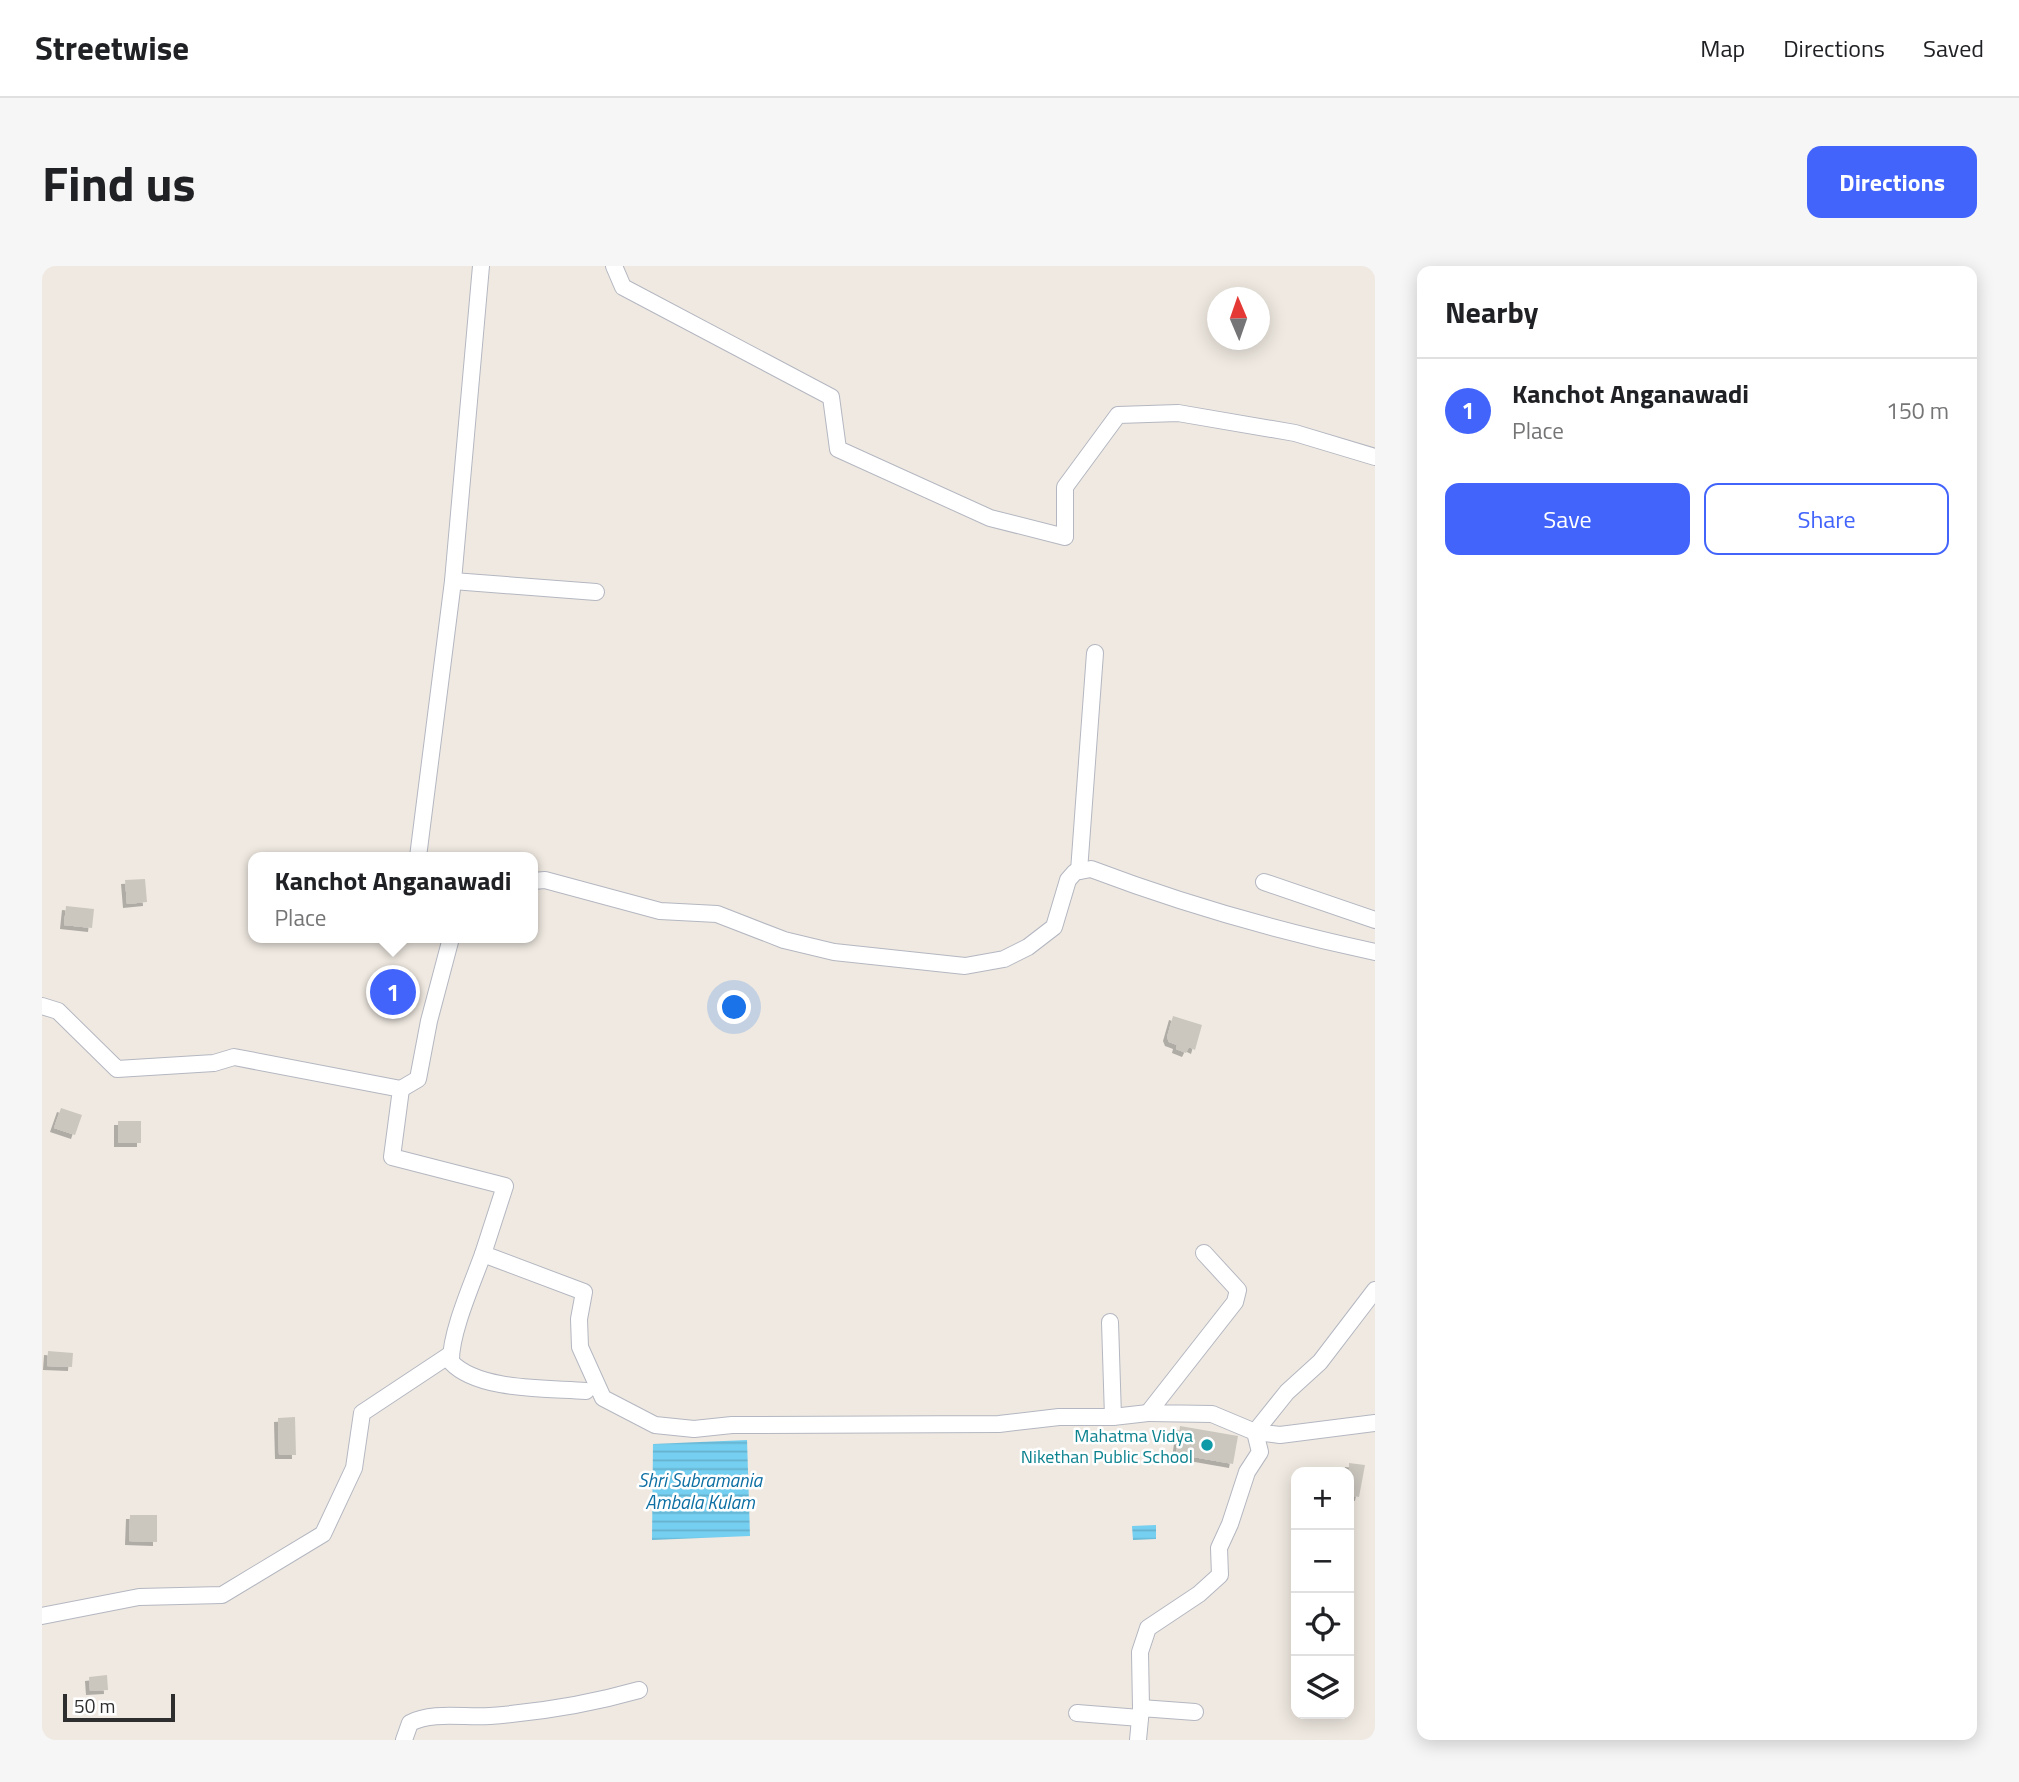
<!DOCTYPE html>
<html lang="en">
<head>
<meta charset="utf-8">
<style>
	:root { --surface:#fff; --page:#f6f6f6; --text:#202124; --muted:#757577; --line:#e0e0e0; --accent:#4264fb }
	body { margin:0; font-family:"Titillium Web",sans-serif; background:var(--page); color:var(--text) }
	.controls { position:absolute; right:21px; bottom:21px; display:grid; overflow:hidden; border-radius:14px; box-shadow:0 4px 18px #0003 }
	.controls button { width:63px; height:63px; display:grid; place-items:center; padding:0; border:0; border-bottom:2px solid var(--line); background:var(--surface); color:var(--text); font:35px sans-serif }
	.compass { position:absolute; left:1165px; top:21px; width:63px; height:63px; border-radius:50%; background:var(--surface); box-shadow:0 4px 18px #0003; rotate:358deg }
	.scale { position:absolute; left:21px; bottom:18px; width:112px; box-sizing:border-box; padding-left:7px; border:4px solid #2e2e2e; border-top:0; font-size:19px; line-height:24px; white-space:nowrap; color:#2e2e2e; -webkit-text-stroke:5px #fff; paint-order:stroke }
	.you { position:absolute; left:693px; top:742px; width:24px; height:24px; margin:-18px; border:5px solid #fff; border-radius:50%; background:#1a73e8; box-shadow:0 0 0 10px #1a73e833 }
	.badge { display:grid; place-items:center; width:46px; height:46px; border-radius:50%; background:var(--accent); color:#fff; font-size:23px; font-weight:700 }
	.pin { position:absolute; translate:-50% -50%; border:4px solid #fff; box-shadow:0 2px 7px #0006 }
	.popup { position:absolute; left:206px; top:586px; width:290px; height:91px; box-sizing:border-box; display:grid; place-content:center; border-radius:14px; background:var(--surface); filter:drop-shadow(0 2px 5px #0005); font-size:23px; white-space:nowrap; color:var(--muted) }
	.popup b { font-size:26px; color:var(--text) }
	.popup::after { content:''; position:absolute; left:50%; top:100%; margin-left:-14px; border:14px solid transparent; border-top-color:var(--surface) }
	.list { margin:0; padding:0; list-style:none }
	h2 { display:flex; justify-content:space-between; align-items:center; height:91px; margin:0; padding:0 28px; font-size:30px }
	h2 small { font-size:23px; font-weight:400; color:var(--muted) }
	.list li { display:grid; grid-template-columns:46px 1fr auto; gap:21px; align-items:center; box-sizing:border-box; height:105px; padding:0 28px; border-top:2px solid var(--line) }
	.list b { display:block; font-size:26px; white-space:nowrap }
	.list p { margin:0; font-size:23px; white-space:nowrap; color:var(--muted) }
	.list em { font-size:23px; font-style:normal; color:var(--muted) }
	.actions { display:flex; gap:14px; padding:21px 28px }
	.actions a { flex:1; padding:16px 0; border:2px solid var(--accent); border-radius:14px; text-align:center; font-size:24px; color:var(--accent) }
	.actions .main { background:var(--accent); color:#fff }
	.icon { flex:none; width:38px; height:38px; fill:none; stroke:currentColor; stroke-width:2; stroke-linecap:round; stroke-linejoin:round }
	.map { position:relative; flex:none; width:1333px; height:1474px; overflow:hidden; border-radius:14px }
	header { display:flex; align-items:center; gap:42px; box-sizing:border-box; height:98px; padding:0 35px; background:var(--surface); border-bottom:2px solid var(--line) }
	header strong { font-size:33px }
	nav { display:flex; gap:38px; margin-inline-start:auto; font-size:24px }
	.intro { display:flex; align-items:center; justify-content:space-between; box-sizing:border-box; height:168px; padding:0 42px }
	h1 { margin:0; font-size:49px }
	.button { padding:18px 32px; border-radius:14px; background:var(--accent); color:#fff; font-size:24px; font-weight:700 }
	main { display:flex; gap:42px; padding:0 42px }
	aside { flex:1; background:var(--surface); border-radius:14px; box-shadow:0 4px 18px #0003 }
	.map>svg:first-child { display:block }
</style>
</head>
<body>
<header>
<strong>Streetwise</strong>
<nav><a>Map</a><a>Directions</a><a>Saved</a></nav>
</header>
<div class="intro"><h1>Find us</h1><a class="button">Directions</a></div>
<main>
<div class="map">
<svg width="1333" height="1474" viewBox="0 0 1333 1474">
	<defs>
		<pattern id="water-rules" width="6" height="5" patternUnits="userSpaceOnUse" patternTransform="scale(1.75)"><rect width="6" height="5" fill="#75cff0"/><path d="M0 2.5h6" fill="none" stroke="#66b2ce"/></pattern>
		<filter id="shadow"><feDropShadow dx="-4" dy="4" stdDeviation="0" flood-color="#0004"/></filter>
	</defs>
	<rect width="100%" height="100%" fill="#efe9e1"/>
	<g fill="url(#water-rules)">
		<path d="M705,1174L708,1270L610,1274L611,1178Z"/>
		<path d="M1114,1259V1273L1091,1274L1090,1260Z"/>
	</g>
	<g fill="#cbc7bf" filter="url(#shadow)">
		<path d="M103,613L105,636L85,638L83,614Z"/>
		<path d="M24,640L52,643L50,662L22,659Z"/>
		<path d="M1131,750L1160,759L1153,784L1147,781L1144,787L1134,783L1135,779L1127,776L1125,771Z"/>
		<path d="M19,842L40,849L33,869L12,862Z"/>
		<rect x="76" y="855" width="23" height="22"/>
		<path d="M6,1085L31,1087L30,1101L5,1100Z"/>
		<path d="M253,1151L254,1189H237L236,1152Z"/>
		<path d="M1138,1160L1196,1170L1191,1198L1134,1188Z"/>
		<path d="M1307,1197L1323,1199L1317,1231L1307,1229Z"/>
		<path d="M88,1249H115V1276L87,1275Z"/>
		<path d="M65,1409L66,1424L48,1425L47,1411Z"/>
	</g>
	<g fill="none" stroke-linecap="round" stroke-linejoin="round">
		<g stroke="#b4b7c1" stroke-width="18">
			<g id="minor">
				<path d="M572,0L581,21L789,131L796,183L948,252L1023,271V221L1076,149L1136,147L1253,167L1333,191"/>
				<path d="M411,315L554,326"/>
				<path d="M376,591L411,315L439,0"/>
				<path d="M1037,605L1053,387"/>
				<path d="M491,615L503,614L618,645L675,648L742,674L792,686L923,700L962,693L986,681L1012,661L1026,614L1033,606L1049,603C1141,638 1236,665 1333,686"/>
				<path d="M1222,616L1333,654"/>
				<path d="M0,740L16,745L75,803L172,797L192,791L359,823L350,891L463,920L441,988L542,1026L537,1053L538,1081L561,1132L613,1159L652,1163L690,1159L957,1158L1017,1151H1071L1106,1147"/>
				<path d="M359,823L376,813L387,755L409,672"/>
				<path d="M441,988C431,1016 408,1067 409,1096C436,1125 505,1122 544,1125"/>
				<path d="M1333,1024L1278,1096L1245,1126L1213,1166L1238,1169L1333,1157"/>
				<path d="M1068,1056L1071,1151"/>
				<path d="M0,1350L97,1331L180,1329L281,1268L312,1202L320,1147L409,1088"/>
				<path d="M1099,1442L1098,1386L1106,1362L1157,1328L1178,1309L1177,1282L1188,1258L1205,1206L1218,1186L1213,1166L1170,1148L1106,1147L1193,1036L1196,1024L1162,987"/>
				<path d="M1035,1447L1098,1452"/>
				<path d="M362,1474L368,1457C391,1445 423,1452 448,1450C499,1446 548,1438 597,1424"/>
				<path d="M1096,1474L1099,1442L1153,1446"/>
			</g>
		</g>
		<use href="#minor" stroke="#fff" stroke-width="16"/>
	</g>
	<circle fill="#0f9aa8" stroke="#fff" stroke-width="2.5" cx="1165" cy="1179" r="7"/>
	<g text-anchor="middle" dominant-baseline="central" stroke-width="5" stroke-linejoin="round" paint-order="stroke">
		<g font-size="18" fill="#0d838f" stroke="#fff" text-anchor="end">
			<text x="1151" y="1169">Mahatma Vidya<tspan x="1151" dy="21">Nikethan Public School</tspan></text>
		</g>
		<g font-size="19" font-style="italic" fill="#0d6fa3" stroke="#fff">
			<text x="658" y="1213">Shri Subramania<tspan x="658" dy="22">Ambala Kulam</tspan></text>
		</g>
	</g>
</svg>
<div class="controls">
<button>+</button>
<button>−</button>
<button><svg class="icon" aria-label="locate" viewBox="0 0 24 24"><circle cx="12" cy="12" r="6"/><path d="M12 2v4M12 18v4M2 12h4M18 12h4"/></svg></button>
<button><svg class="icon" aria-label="layers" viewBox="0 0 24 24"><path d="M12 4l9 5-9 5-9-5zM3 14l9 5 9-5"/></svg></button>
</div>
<svg class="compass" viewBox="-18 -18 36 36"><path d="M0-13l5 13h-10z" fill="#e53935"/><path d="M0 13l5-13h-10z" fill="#757577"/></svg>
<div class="scale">50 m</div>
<div class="you"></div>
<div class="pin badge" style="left:351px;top:726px">1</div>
<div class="popup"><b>Kanchot Anganawadi</b>Place</div>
</div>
<aside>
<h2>Nearby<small></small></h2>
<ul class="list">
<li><span class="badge">1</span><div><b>Kanchot Anganawadi</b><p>Place</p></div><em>150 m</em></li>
</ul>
<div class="actions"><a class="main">Save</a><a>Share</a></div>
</aside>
</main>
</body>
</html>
